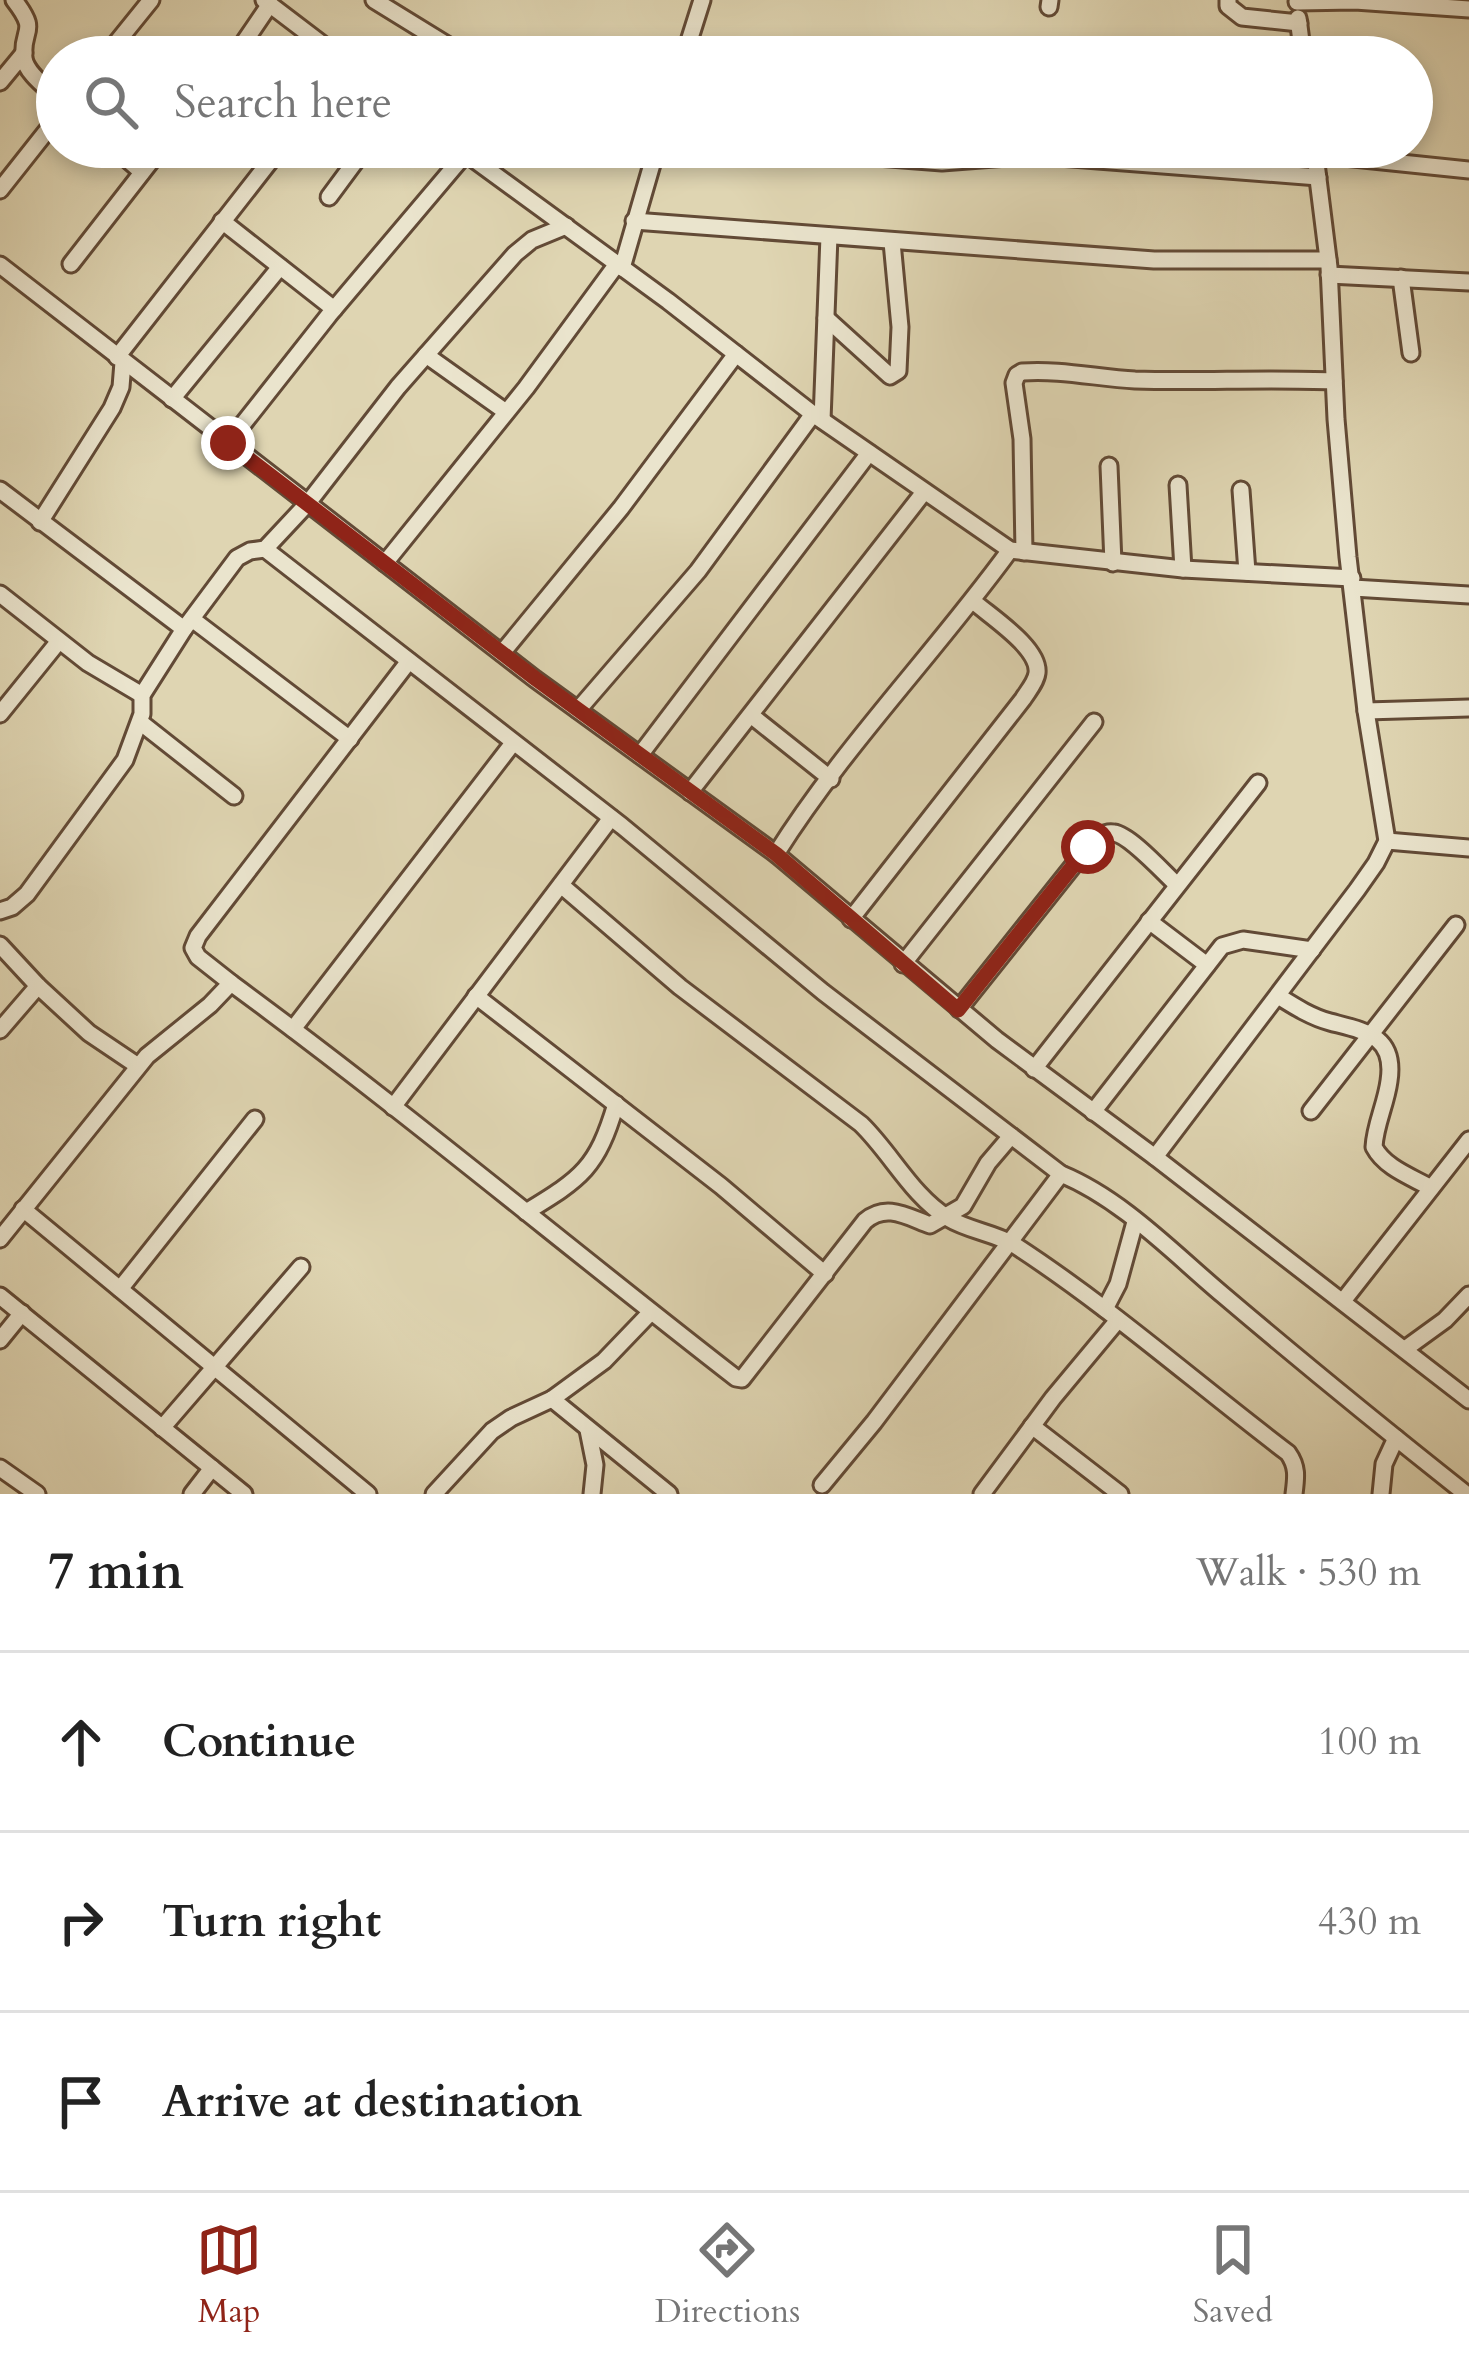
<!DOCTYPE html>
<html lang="en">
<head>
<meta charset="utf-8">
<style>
	:root { --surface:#fff; --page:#f2f2f2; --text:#222; --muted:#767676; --line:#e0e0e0; --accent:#8f2418 }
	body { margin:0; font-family:Cardo,serif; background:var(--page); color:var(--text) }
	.stop { position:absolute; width:36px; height:36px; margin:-27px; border:9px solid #8f2418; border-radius:50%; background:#fff }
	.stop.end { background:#8f2418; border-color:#fff; box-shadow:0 3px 12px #0008 }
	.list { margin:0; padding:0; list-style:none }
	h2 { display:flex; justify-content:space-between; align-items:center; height:156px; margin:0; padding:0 48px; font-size:51px }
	h2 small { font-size:39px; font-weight:400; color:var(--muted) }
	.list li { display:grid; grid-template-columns:78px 1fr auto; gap:36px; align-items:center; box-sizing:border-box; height:180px; padding:0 48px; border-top:3px solid var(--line) }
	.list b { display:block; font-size:45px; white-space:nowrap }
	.list em { font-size:39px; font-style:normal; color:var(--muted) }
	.icon { flex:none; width:66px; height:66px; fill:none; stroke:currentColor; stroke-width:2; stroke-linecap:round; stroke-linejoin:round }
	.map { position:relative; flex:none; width:1469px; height:1494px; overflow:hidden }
	.search { position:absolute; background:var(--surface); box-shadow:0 6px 18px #0003; left:36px; right:36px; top:36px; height:132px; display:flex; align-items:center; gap:30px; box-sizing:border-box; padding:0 42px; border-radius:66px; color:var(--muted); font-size:45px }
	.sheet { height:696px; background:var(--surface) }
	nav { display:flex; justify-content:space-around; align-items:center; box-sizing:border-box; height:168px; border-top:3px solid var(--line); background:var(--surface); font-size:33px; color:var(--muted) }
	nav a { display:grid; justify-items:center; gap:6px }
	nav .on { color:var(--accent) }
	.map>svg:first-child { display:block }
</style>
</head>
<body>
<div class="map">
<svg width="1469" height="1494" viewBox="0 0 1469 1494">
	<rect width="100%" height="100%" fill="#dfd5b2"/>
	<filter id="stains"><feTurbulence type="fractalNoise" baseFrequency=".00167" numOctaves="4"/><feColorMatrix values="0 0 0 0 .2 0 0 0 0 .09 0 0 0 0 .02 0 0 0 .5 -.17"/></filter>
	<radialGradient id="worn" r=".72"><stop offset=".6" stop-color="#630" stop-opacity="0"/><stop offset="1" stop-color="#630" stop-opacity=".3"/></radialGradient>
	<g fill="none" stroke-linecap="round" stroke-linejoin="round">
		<g stroke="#624a36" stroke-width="21">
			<g id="minor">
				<path d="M14,0C40,34 21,27 24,58C26,73 47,88 57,98"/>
				<path d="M264,0L339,57"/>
				<path d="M374,0L455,50"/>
				<path d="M1228,0V6L1242,17L1299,23"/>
				<path d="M1297,2L1355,1L1469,9"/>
				<path d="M1049,7L1050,0"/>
				<path d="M1298,18L1303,57"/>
				<path d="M105,57L151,0"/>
				<path d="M234,57L270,4"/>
				<path d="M684,57L702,0"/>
				<path d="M0,82L24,53"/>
				<path d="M113,147L142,172"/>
				<path d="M457,147L668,301L813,414L1010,550L1183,569L1352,578"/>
				<path d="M746,147L942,162L1033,155L1318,177"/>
				<path d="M1315,154L1469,170"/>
				<path d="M0,190L57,118"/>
				<path d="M329,197L366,147"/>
				<path d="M222,221L334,309"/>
				<path d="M634,221L1154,260H1328"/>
				<path d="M71,264L162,147"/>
				<path d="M0,265L535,679L776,854L997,1040L1155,1157L1469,1400"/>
				<path d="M622,268L657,147"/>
				<path d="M1329,275L1469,282"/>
				<path d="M1401,278L1411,353"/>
				<path d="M826,318L890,376L898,371L900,327L892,242"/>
				<path d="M426,355L506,412"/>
				<path d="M117,357L281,147"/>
				<path d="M172,399L280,267"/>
				<path d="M822,420L829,236"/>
				<path d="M228,443L329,315L466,153"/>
				<path d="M1109,466L1113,563"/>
				<path d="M1178,485L1183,569"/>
				<path d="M0,490L184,629"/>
				<path d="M1241,490L1247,572"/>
				<path d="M40,522L112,408L121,387L123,362"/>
				<path d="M265,549L622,826L823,992L1061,1174C1122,1199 1173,1253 1223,1295C1303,1363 1384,1429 1466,1494"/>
				<path d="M1024,552L1022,439L1014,383L1017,375L1022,372C1059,369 1098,378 1135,380C1202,382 1267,378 1334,381"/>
				<path d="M385,563L526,388L617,264"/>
				<path d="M1353,588L1469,595"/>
				<path d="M0,594L88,663L142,695"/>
				<path d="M192,619L350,739"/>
				<path d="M502,653L621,508L736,354"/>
				<path d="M409,661L198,936L193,948L198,957L231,983C404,1110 567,1247 736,1378L742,1379L865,1221C886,1203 906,1216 930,1225L963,1206L988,1163L1011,1136"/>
				<path d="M578,710L698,571L813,414"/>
				<path d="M1366,711L1469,708"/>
				<path d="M0,714L59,641"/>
				<path d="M752,716L831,779"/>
				<path d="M140,722L234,796"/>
				<path d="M640,755L869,453"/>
				<path d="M690,792L924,492"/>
				<path d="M1387,841L1469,848"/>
				<path d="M776,854C844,746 935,653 1010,550"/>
				<path d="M561,885L680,987L861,1124C891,1153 912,1196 948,1218C969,1231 996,1233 1016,1246C1111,1308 1197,1384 1288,1453C1298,1467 1296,1478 1294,1494"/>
				<path d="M0,911L12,907L27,894L125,760L142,714V695L184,629L237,558L250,551L265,549L308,503L398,387L515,254L532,240L566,226"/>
				<path d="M851,919L1023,699C1028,691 1036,682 1037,673C1040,648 991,617 973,601"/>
				<path d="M1149,921L1207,965"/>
				<path d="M0,945L38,986L89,1033L138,1066"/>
				<path d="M903,964L1094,722"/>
				<path d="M476,996L721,1186L825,1274"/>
				<path d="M1278,996C1294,1006 1311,1017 1330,1022C1364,1031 1396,1035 1389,1081C1386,1104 1375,1125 1374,1147C1385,1168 1412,1177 1431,1188"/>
				<path d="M959,1009L1088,847C1095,840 1103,831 1114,833C1130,835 1164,873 1177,885"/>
				<path d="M293,1029L513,743"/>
				<path d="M0,1030L38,986"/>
				<path d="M1034,1069L1258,783"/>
				<path d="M393,1107L611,818"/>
				<path d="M1311,1111L1456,925"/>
				<path d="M1093,1112L1222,946L1243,940L1312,950"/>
				<path d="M1155,1157L1357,890L1376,863L1387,841L1366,711L1348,557L1336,419L1329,267L1314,147"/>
				<path d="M23,1209L368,1494"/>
				<path d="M526,1212C582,1178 597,1168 616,1104"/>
				<path d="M0,1239L147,1056L210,1005L231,983"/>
				<path d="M120,1289L255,1119"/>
				<path d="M0,1296L244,1494"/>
				<path d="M1343,1301L1469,1140"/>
				<path d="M1105,1309L1118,1284L1135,1222"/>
				<path d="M0,1340L22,1313"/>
				<path d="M1405,1349L1445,1320L1469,1295"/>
				<path d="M552,1399L669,1494"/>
				<path d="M1032,1426L1120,1494"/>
				<path d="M162,1428L301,1267"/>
				<path d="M588,1430L595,1465L592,1494"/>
				<path d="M0,1468L37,1494"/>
				<path d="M822,1485L874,1422L1061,1174"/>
				<path d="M192,1494L212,1468"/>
				<path d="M434,1494L492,1431L511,1418L552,1399L604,1361L651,1312"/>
				<path d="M982,1494L1053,1398L1118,1320"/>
				<path d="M1381,1494L1384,1464L1396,1438"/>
			</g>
		</g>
		<use href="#minor" stroke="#eae4cd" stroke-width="15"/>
	</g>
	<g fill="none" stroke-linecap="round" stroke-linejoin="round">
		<path stroke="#8f2418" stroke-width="15" d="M228,443L536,679L776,854L958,1010L1088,847"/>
	</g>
	<rect width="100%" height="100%" filter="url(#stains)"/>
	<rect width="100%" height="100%" fill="url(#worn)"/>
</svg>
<div class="stop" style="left:1088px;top:847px"></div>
<div class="stop end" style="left:228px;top:443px"></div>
<div class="search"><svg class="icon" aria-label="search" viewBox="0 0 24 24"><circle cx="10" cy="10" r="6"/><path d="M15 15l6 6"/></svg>Search here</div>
</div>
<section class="sheet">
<h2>7 min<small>Walk · 530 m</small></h2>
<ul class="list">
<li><svg class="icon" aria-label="ahead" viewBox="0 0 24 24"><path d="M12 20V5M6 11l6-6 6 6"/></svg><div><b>Continue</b></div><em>100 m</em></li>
<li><svg class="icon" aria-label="right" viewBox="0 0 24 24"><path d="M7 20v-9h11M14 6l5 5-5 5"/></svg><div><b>Turn right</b></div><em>430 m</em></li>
<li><svg class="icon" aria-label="arrive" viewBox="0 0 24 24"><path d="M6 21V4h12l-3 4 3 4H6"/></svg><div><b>Arrive at destination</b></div></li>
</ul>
</section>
<nav>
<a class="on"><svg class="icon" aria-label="map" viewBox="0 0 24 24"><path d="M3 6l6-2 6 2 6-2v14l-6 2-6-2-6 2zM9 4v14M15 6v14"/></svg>Map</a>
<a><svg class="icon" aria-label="directions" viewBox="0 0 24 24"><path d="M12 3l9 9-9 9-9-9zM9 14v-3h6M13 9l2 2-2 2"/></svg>Directions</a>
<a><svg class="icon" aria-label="saved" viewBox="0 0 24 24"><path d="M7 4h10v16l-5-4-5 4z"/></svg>Saved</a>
</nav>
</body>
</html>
